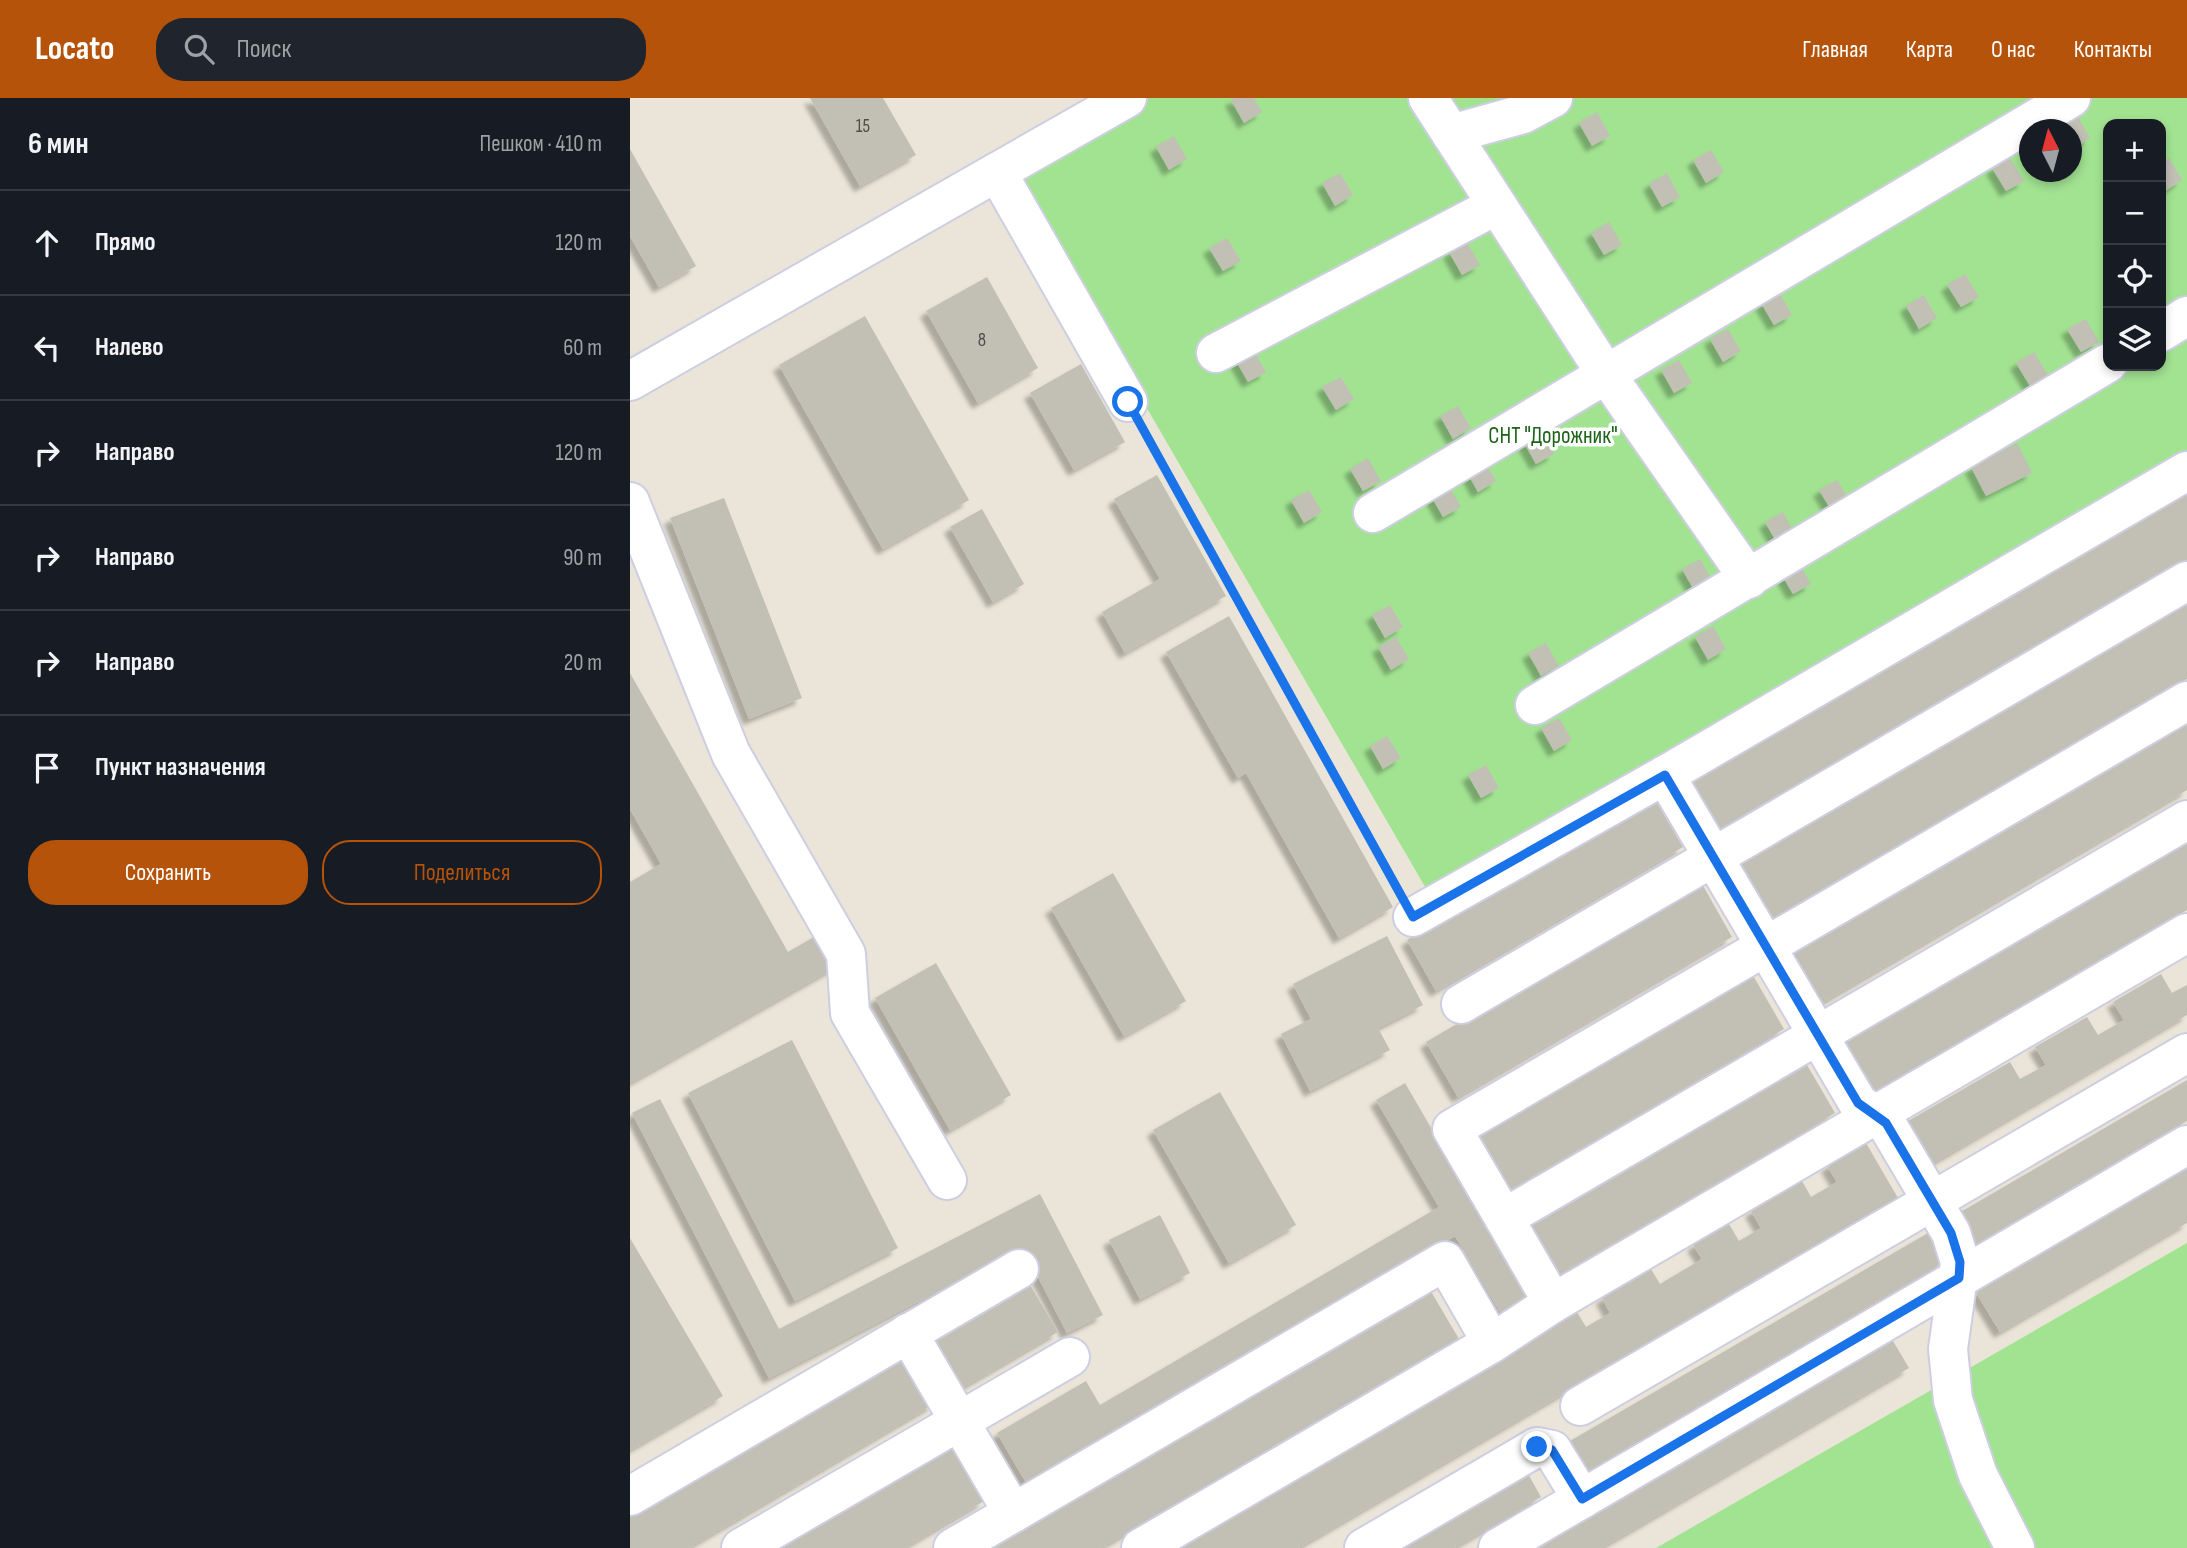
<!DOCTYPE html>
<html lang="ru">
<head>
<meta charset="utf-8">
<style>
	:root { --surface:#171b24; --page:#20242c; --text:#f1f3f6; --muted:#9ea1a6; --line:#363941; --accent:#b45309 }
	body { margin:0; font-family:"Sofia Sans Condensed",sans-serif; background:var(--page); color:var(--text) }
	.controls { position:absolute; right:21px; top:21px; display:grid; overflow:hidden; border-radius:14px; box-shadow:0 4px 10px #0003 }
	.controls button { width:63px; height:63px; display:grid; place-items:center; padding:0; border:0; border-bottom:2px solid var(--line); background:var(--surface); color:var(--text); font:35px sans-serif }
	.compass { position:absolute; left:1389px; top:21px; width:63px; height:63px; border-radius:50%; background:var(--surface); box-shadow:0 4px 10px #0003; rotate:354deg }
	.stop { position:absolute; width:21px; height:21px; margin:-16px; border:5px solid #1a73e8; border-radius:50%; background:#fff }
	.stop.end { background:#1a73e8; border-color:#fff; box-shadow:0 2px 7px #0008 }
	.list { margin:0; padding:0; list-style:none }
	h2 { display:flex; justify-content:space-between; align-items:center; height:91px; margin:0; padding:0 28px; font-size:30px }
	h2 small { font-size:23px; font-weight:400; color:var(--muted) }
	.list li { display:grid; grid-template-columns:46px 1fr auto; gap:21px; align-items:center; box-sizing:border-box; height:105px; padding:0 28px; border-top:2px solid var(--line) }
	.list b { display:block; font-size:26px; white-space:nowrap }
	.list em { font-size:23px; font-style:normal; color:var(--muted) }
	.actions { display:flex; gap:14px; padding:21px 28px }
	.actions a { flex:1; padding:16px 0; border:2px solid var(--accent); border-radius:28px; text-align:center; font-size:24px; color:var(--accent) }
	.actions .main { background:var(--accent); color:#fff }
	.icon { flex:none; width:38px; height:38px; fill:none; stroke:currentColor; stroke-width:2; stroke-linecap:round; stroke-linejoin:round }
	.map { position:relative; flex:none; width:1557px; height:1450px; overflow:hidden }
	header { display:flex; align-items:center; gap:42px; box-sizing:border-box; height:98px; padding:0 35px; background:var(--accent); color:#fff }
	header strong { font-size:33px }
	nav { display:flex; gap:38px; margin-inline-start:auto; font-size:24px }
	.search { width:490px; height:63px; background:var(--page); display:flex; align-items:center; gap:18px; box-sizing:border-box; padding:0 24px; border-radius:28px; color:var(--muted); font-size:26px }
	main { display:flex }
	aside { flex:1; background:var(--surface) }
	.map>svg:first-child { display:block }
</style>
</head>
<body>
<header>
<strong>Locato</strong>
<div class="search"><svg class="icon" aria-label="search" viewBox="0 0 24 24"><circle cx="10" cy="10" r="6"/><path d="M15 15l6 6"/></svg>Поиск</div>
<nav><a>Главная</a><a>Карта</a><a>О нас</a><a>Контакты</a></nav>
</header>
<main>
<aside>
<h2>6 мин<small>Пешком · 410 m</small></h2>
<ul class="list">
<li><svg class="icon" aria-label="ahead" viewBox="0 0 24 24"><path d="M12 20V5M6 11l6-6 6 6"/></svg><div><b>Прямо</b></div><em>120 m</em></li>
<li><svg class="icon" aria-label="left" viewBox="0 0 24 24"><path d="M17 20v-9H6M10 6l-5 5 5 5"/></svg><div><b>Налево</b></div><em>60 m</em></li>
<li><svg class="icon" aria-label="right" viewBox="0 0 24 24"><path d="M7 20v-9h11M14 6l5 5-5 5"/></svg><div><b>Направо</b></div><em>120 m</em></li>
<li><svg class="icon" aria-label="right" viewBox="0 0 24 24"><path d="M7 20v-9h11M14 6l5 5-5 5"/></svg><div><b>Направо</b></div><em>90 m</em></li>
<li><svg class="icon" aria-label="right" viewBox="0 0 24 24"><path d="M7 20v-9h11M14 6l5 5-5 5"/></svg><div><b>Направо</b></div><em>20 m</em></li>
<li><svg class="icon" aria-label="arrive" viewBox="0 0 24 24"><path d="M6 21V4h12l-3 4 3 4H6"/></svg><div><b>Пункт назначения</b></div></li>
</ul>
<div class="actions"><a class="main">Сохранить</a><a>Поделиться</a></div>
</aside>
<div class="map">
<svg width="1557" height="1450" viewBox="0 0 1557 1450">
	<defs>
		<filter id="shadow"><feDropShadow dx="-6" dy="6" stdDeviation="2" flood-color="#0004"/></filter>
	</defs>
	<rect width="100%" height="100%" fill="#eae5d8"/>
	<g fill="#a2e392" fill-rule="evenodd">
		<path d="M499,0H1557V362L801,799L386,85ZM1478,26H1531V268H1478ZM1400,32H1442V74H1400Z"/>
		<path d="M1557,1145V1450H1026Z"/>
	</g>
	<g fill="#c2bfb5" filter="url(#shadow)">
		<path d="M180,0H253L286,57L230,88Z"/>
		<path d="M604,0H624L632,14L614,25L601,2Z"/>
		<path d="M967,14L980,38L962,48L949,25Z"/>
		<path d="M1447,17L1460,40L1442,51V32H1431L1429,28Z"/>
		<path d="M544,38L557,61L539,72L526,49Z"/>
		<path d="M0,51L66,168L29,189L0,138Z"/>
		<path d="M1081,52L1094,74L1076,85L1063,62Z"/>
		<path d="M1380,60L1394,83L1376,93L1362,70Z"/>
		<path d="M1539,60L1552,82L1535,93L1531,86V65Z"/>
		<path d="M710,75L723,97L705,108L692,85Z"/>
		<path d="M1037,75L1050,99L1032,109L1019,86Z"/>
		<path d="M979,124L992,147L974,157L961,135Z"/>
		<path d="M597,140L611,163L593,173L579,150Z"/>
		<path d="M837,144L850,167L832,177L819,154Z"/>
		<path d="M1335,176L1349,199L1331,209L1317,187Z"/>
		<path d="M357,179L408,270L348,305L296,213Z"/>
		<path d="M1149,194L1162,217L1144,227L1131,205Z"/>
		<path d="M1294,197L1307,220L1289,231L1276,208Z"/>
		<path d="M235,218L339,402L253,451L149,267Z"/>
		<path d="M1456,221L1469,244L1451,254L1437,231Z"/>
		<path d="M1098,231L1111,253L1093,264L1080,241Z"/>
		<path d="M623,251L636,274L618,284L605,261Z"/>
		<path d="M1404,254L1418,277L1400,288L1386,265Z"/>
		<path d="M1049,262L1062,285L1044,295L1031,272Z"/>
		<path d="M451,266L495,344L444,372L400,295Z"/>
		<path d="M711,279L724,301L706,312L692,289Z"/>
		<path d="M828,308L841,330L823,341L810,318Z"/>
		<path d="M911,333L924,356L906,366L893,343Z"/>
		<path d="M1387,345L1402,375L1356,398L1341,369Z"/>
		<path d="M738,360L751,383L733,393L720,371Z"/>
		<path d="M853,361L866,383L848,394L835,371Z"/>
		<path d="M527,377L596,498L495,555L472,514L530,481L484,401Z"/>
		<path d="M1207,382L1221,405L1203,415L1189,392Z"/>
		<path d="M1557,385V462L1081,740L1048,683Z"/>
		<path d="M818,386L831,409L813,419L800,396Z"/>
		<path d="M679,392L692,414L674,425L661,402Z"/>
		<path d="M94,400L172,600L119,621L40,420Z"/>
		<path d="M352,411L394,486L363,504L320,429Z"/>
		<path d="M1153,414L1166,437L1148,447L1135,424Z"/>
		<path d="M1070,461L1083,484L1065,494L1052,471Z"/>
		<path d="M1168,463L1181,486L1163,496L1150,474Z"/>
		<path d="M1557,498V581L1131,829L1095,767Z"/>
		<path d="M760,507L773,529L755,540L742,517Z"/>
		<path d="M599,518L763,809L709,840L616,675L608,680L536,554Z"/>
		<path d="M1083,528L1096,551L1078,562L1065,539Z"/>
		<path d="M766,539L779,561L761,572L748,549Z"/>
		<path d="M916,545L929,568L911,578L898,555Z"/>
		<path d="M0,575L158,854L189,836L207,868L0,985V784L31,766L0,711Z"/>
		<path d="M929,620L942,642L924,653L911,630Z"/>
		<path d="M1557,623V692L1181,911L1151,860Z"/>
		<path d="M757,638L771,660L753,671L740,648Z"/>
		<path d="M856,667L869,690L851,700L838,677Z"/>
		<path d="M1023,698L1053,749L806,893L777,842Z"/>
		<path d="M1557,741V812L1236,999L1205,946Z"/>
		<path d="M483,775L556,903L494,938L421,810Z"/>
		<path d="M1071,784L1102,839L828,999L796,944Z"/>
		<path d="M757,838L793,907L748,930L760,952L680,993L651,936L681,921L663,886Z"/>
		<path d="M306,865L381,997L320,1032L245,900Z"/>
		<path d="M1121,874L1154,931L875,1094L842,1037Z"/>
		<path d="M1531,876L1542,895L1557,887V917L1298,1068L1273,1026L1380,964L1390,981L1416,967L1405,949L1457,919L1468,937L1494,922L1483,904Z"/>
		<path d="M162,942L268,1150L165,1203L58,995Z"/>
		<path d="M1173,960L1205,1015L924,1179L892,1124Z"/>
		<path d="M1557,982V1023L1347,1146L1329,1115Z"/>
		<path d="M775,985L906,1210L877,1226L825,1138L398,1388L367,1335L456,1283L470,1307L809,1109L746,1002Z"/>
		<path d="M590,994L666,1127L599,1165L523,1032Z"/>
		<path d="M30,1001L149,1231L410,1096L473,1217L437,1235L393,1150L139,1280L2,1015Z"/>
		<path d="M1236,1045L1268,1100L668,1450H543L947,1214L956,1229L980,1215L972,1200L1021,1171L1030,1186L1072,1161L1063,1147L1099,1126L1109,1143L1131,1130L1121,1113L1172,1083L1181,1099L1207,1084L1197,1068Z"/>
		<path d="M1557,1069V1125L1370,1234L1345,1193Z"/>
		<path d="M530,1117L560,1175L510,1201L479,1142Z"/>
		<path d="M1298,1135L1315,1163L957,1372L940,1343Z"/>
		<path d="M0,1140L93,1298L0,1352Z"/>
		<path d="M399,1185L428,1234L330,1291L301,1242Z"/>
		<path d="M799,1190L829,1241L471,1450H353Z"/>
		<path d="M1260,1238L1279,1270L971,1450H897Z"/>
		<path d="M273,1254L304,1306L58,1450H0V1414Z"/>
		<path d="M318,1342L354,1403L274,1450H134Z"/>
		<path d="M897,1374L911,1399L824,1450H766Z"/>
	</g>
	<g fill="none" stroke-linecap="round" stroke-linejoin="round">
		<g stroke="#cdcee1" stroke-width="42">
			<g id="minor">
				<path d="M798,0L976,276L1119,481"/>
				<path d="M821,36L893,16L923,0"/>
				<path d="M367,74L498,304"/>
				<path d="M1531,234L1557,218"/>
				<path d="M586,255L867,107"/>
				<path d="M0,283L497,0"/>
				<path d="M0,404L101,656L216,856L220,915L317,1082"/>
				<path d="M743,415L1441,0"/>
				<path d="M1557,603L822,1031L874,1120L1557,722"/>
				<path d="M905,607L1478,265"/>
				<path d="M1035,677L1228,1005L1256,1025L1321,1135L1330,1164L1318,1251L1323,1302L1348,1377L1385,1450"/>
				<path d="M783,819L1035,677L1557,373"/>
				<path d="M831,906L1557,483"/>
				<path d="M874,1120L923,1205L1557,835"/>
				<path d="M278,1235L383,1415"/>
				<path d="M862,1245L923,1205"/>
				<path d="M950,1308L1557,955"/>
				<path d="M0,1398L389,1171"/>
				<path d="M111,1450L440,1259"/>
				<path d="M323,1450L815,1163L862,1245L511,1450"/>
				<path d="M734,1450L907,1349L922,1352L952,1401"/>
				<path d="M868,1450L1557,1047"/>
			</g>
		</g>
		<path stroke="#c7c7c7" stroke-width="4.5" stroke-dasharray="5 3.5" stroke-linecap="butt" d="M514,333L768,791"/>
		<use href="#minor" stroke="#fff" stroke-width="38"/>
	</g>
	<g fill="none" stroke-linecap="round" stroke-linejoin="round">
		<path stroke="#1a73e8" stroke-width="9" d="M498,304L783,819L1035,677L1228,1005L1256,1025L1321,1135L1330,1164L1329,1180L952,1401L922,1352L907,1349"/>
	</g>
	<g text-anchor="middle" dominant-baseline="central" stroke-width="7" stroke-linejoin="round" paint-order="stroke">
		<g font-size="19" fill="#4e4d4a">
			<text x="233" y="28">15</text>
			<text x="352" y="242">8</text>
		</g>
		<g font-size="23" fill="#1c6417" stroke="#fff">
			<text x="923" y="338">СНТ "Дорожник"</text>
		</g>
	</g>
</svg>
<div class="controls">
<button>+</button>
<button>−</button>
<button><svg class="icon" aria-label="locate" viewBox="0 0 24 24"><circle cx="12" cy="12" r="6"/><path d="M12 2v4M12 18v4M2 12h4M18 12h4"/></svg></button>
<button><svg class="icon" aria-label="layers" viewBox="0 0 24 24"><path d="M12 4l9 5-9 5-9-5zM3 14l9 5 9-5"/></svg></button>
</div>
<svg class="compass" viewBox="-18 -18 36 36"><path d="M0-13l5 13h-10z" fill="#e53935"/><path d="M0 13l5-13h-10z" fill="#9ea1a6"/></svg>
<div class="stop" style="left:498px;top:304px"></div>
<div class="stop end" style="left:907px;top:1349px"></div>
</div>
</main>
</body>
</html>
